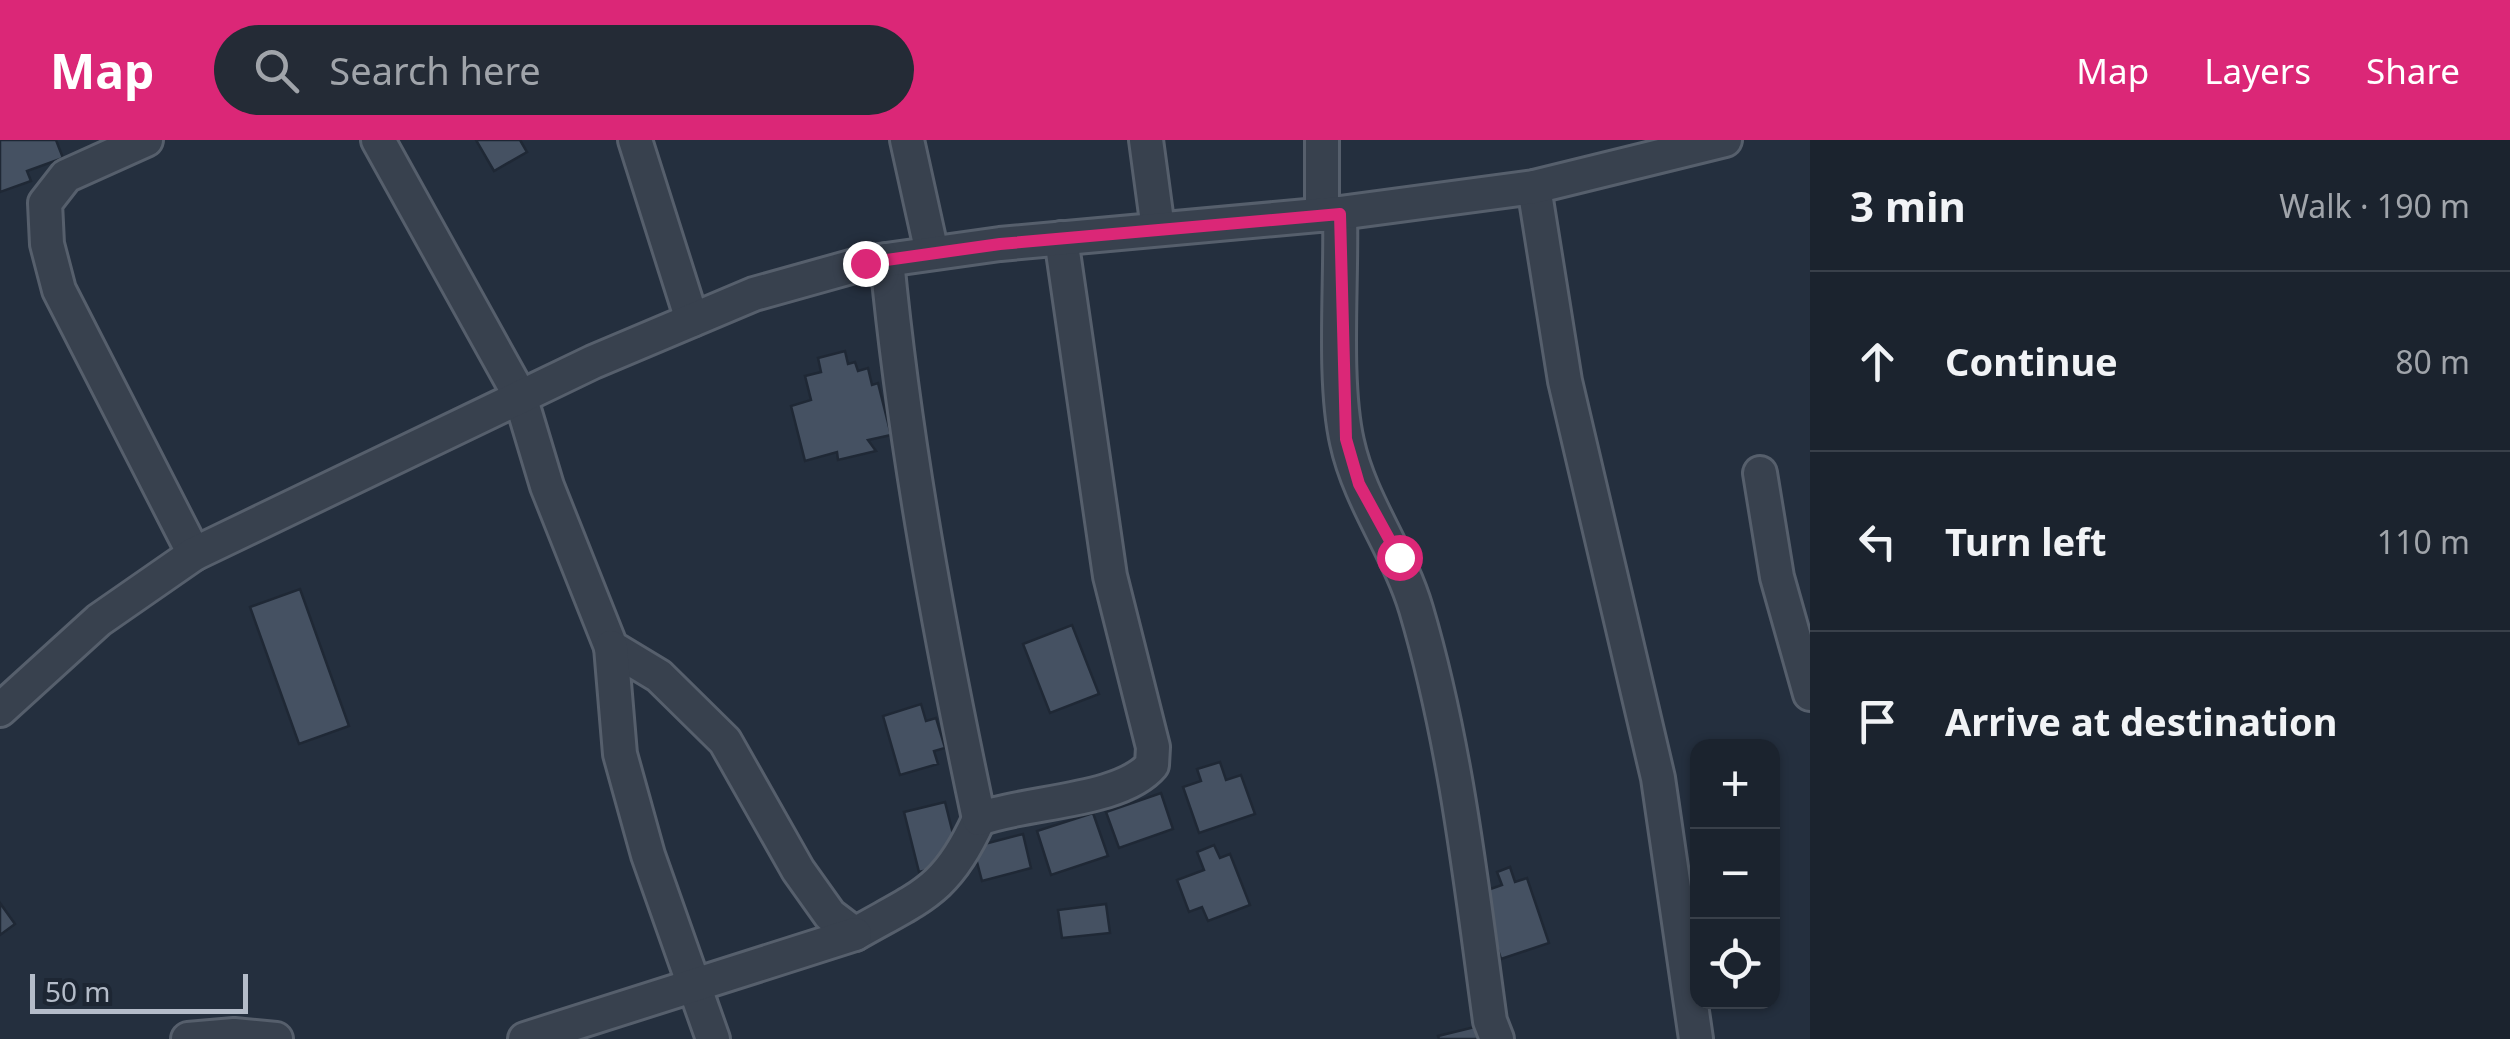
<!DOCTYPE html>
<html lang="en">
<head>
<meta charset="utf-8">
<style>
	:root { --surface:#1b232e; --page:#242b36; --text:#f1f3f6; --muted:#a0a4aa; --line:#39404a; --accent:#db2777 }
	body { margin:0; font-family:"Noto Sans",sans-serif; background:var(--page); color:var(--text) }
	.controls { position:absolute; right:30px; bottom:30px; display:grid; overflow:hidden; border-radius:20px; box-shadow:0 2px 8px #0004 }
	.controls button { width:90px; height:90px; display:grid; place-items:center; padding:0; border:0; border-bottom:2px solid var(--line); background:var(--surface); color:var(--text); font:50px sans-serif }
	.scale { position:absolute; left:30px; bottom:25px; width:218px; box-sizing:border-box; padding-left:10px; border:5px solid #b4bcc9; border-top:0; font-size:28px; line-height:35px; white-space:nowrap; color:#b4bcc9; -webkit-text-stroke:8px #1d2633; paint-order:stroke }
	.stop { position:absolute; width:30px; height:30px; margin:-22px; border:8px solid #db2777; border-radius:50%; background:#fff }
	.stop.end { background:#db2777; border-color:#fff; box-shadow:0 2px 10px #0008 }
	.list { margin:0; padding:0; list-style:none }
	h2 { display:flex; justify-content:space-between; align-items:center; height:130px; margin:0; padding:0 40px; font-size:42px }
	h2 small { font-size:32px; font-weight:400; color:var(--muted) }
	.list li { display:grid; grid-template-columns:65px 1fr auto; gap:30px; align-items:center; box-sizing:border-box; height:180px; padding:0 40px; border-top:2px solid var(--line) }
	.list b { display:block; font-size:38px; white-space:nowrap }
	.list em { font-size:32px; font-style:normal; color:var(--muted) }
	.icon { flex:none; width:55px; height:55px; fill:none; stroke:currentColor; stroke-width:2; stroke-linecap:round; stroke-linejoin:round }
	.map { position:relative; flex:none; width:1810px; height:899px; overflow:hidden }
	header { display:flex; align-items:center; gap:60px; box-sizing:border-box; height:140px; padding:0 50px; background:var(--accent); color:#fff }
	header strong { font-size:48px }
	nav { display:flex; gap:55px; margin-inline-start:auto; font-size:35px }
	.search { width:700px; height:90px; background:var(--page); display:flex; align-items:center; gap:25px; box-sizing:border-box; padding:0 35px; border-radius:55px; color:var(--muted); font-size:38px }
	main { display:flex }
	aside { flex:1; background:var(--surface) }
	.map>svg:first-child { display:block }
</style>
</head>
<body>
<header>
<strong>Map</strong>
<div class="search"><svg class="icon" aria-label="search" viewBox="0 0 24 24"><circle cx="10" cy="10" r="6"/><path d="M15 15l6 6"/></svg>Search here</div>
<nav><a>Map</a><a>Layers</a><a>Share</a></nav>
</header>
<main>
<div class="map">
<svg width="1810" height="899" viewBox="0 0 1810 899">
	<rect width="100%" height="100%" fill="#242f3e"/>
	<g fill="#455162" stroke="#1f2835" stroke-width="2.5">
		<path d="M0,0H56L63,18L27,31L31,41L0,52Z"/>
		<path d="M476,0H520L527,12L494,31Z"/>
		<path d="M845,211L848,224L855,222L858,231L868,228L872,245L878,243L891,295L868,300L876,311L838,320L837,312L805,321L791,266L811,260L805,236L821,232L818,218Z"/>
		<path d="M300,449L349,586L299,604L250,467Z"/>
		<path d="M1072,485L1099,554L1050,573L1023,504Z"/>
		<path d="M921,564L926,581L936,578L945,608L934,611L938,624L900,635L883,576Z"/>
		<path d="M1220,622L1226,640L1241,635L1255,674L1199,693L1183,647L1201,641L1197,629Z"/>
		<path d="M1161,653L1173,689L1119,708L1106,672Z"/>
		<path d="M945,662L960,722L919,732L904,672Z"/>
		<path d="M1093,673L1108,716L1051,735L1037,691Z"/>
		<path d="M1023,694L1031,728L982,741L973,707Z"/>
		<path d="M1214,705L1220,718L1230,714L1250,765L1208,781L1202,767L1189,772L1177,740L1204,730L1197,712Z"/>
		<path d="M1510,727L1515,742L1527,738L1549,803L1501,819L1479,753L1502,745L1497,732Z"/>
		<path d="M0,763L15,784L0,795Z"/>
		<path d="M1106,764L1110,793L1062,798L1058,770Z"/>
		<path d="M1487,884L1491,899H1439L1438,896Z"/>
	</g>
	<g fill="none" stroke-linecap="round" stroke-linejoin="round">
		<g stroke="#565f6c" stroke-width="38">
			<g id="minor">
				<path d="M146,0L66,36L45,63L47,104L59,150L194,414"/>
				<path d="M378,0L520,256L547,346L611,507L659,536L725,601L798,730L830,775L855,794C921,756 946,752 979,679"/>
				<path d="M635,0L692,180"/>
				<path d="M907,0L932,113"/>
				<path d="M1146,0L1158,89"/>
				<path d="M1534,47L1565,241L1658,638L1696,899"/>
				<path d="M1340,73C1342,140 1333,240 1347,302C1360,362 1399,411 1416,469C1456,604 1471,743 1490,881L1497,899"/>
				<path d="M1322,75V0"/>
				<path d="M887,120C905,307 940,495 979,679C1027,661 1121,662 1152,625L1153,607L1110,436L1061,98"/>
				<path d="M1760,333L1777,437L1810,554"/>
				<path d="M611,507L620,614L648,715L713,899"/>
				<path d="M0,570L99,480L194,414L593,222L754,154L865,123L1000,104L1340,73L1534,47L1725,0"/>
				<path d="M188,899L234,895L276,899"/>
				<path d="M525,899L855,794"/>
			</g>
		</g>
		<use href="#minor" stroke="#38414e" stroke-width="32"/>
	</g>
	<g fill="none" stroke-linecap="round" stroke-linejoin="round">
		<path stroke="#db2777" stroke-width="12" d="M865,123L1000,104L1340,74L1346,299L1359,344L1399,417"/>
	</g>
</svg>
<div class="controls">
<button>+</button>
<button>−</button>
<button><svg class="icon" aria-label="locate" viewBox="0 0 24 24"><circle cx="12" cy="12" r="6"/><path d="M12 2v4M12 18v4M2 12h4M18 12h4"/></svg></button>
</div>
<div class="scale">50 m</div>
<div class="stop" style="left:1399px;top:417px"></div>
<div class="stop end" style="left:865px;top:123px"></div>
</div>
<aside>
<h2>3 min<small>Walk · 190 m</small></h2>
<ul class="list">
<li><svg class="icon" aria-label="ahead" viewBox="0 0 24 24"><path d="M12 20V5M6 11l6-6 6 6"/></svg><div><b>Continue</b></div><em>80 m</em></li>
<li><svg class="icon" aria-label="left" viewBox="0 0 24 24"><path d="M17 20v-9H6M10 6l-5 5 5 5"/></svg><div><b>Turn left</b></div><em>110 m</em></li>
<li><svg class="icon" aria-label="arrive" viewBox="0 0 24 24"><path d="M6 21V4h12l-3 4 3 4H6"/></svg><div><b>Arrive at destination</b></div></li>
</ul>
</aside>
</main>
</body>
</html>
